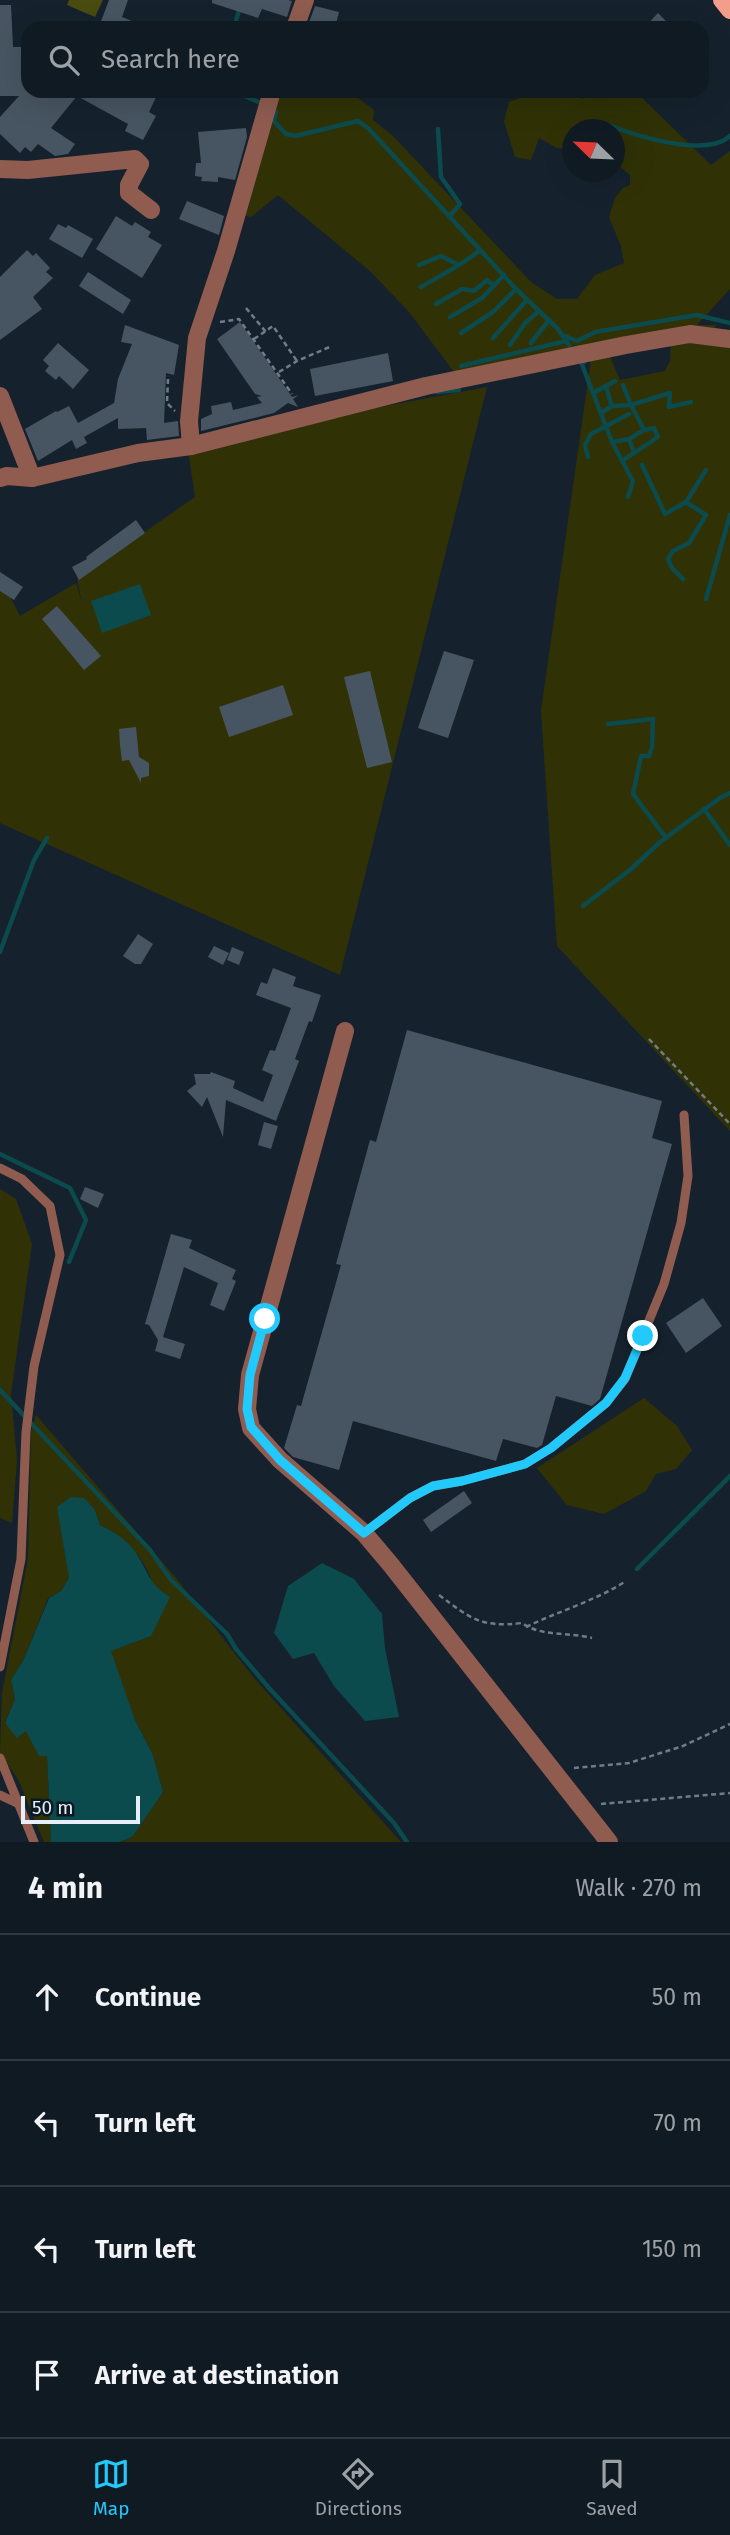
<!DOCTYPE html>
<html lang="en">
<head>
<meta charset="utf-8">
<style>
	:root { --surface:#101a22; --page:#1e272f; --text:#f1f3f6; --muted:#9ca1a5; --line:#303840; --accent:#21c9fd }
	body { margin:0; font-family:"Fira Sans",sans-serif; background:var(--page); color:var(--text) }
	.compass { position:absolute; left:562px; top:119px; width:63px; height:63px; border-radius:50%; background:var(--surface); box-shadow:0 7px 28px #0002; rotate:293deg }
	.scale { position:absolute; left:21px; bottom:18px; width:119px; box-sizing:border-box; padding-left:7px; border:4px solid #e7f0f8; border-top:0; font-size:19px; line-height:24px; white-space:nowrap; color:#e7f0f8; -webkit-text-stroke:5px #0c1923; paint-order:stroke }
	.stop { position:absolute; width:21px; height:21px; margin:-16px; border:5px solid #21c9fd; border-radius:50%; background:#fff }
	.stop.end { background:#21c9fd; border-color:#fff; box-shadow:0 2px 7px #0008 }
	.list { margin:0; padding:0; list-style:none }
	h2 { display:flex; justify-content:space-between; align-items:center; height:91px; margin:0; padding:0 28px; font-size:30px }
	h2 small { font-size:23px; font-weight:400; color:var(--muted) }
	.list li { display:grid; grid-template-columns:46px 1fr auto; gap:21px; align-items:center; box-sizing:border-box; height:126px; padding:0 28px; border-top:2px solid var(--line) }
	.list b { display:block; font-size:26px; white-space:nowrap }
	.list em { font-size:23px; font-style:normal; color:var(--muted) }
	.icon { flex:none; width:38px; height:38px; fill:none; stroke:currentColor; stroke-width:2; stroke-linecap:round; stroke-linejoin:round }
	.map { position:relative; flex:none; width:730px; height:1842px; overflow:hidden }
	.search { position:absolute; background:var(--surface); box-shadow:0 7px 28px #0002; left:21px; right:21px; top:21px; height:77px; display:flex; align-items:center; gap:18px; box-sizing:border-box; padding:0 24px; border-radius:21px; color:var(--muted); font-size:26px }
	.sheet { height:595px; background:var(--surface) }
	nav { display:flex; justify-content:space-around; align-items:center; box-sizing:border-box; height:98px; border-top:2px solid var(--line); background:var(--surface); font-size:19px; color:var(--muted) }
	nav a { display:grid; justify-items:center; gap:4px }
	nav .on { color:var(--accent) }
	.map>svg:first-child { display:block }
</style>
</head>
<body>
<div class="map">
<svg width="730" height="1842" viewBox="0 0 730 1842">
	<rect width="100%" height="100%" fill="#15222d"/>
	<g fill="#303206">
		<path d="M275,91H331L336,95L338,91H349L374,110L373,120L392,135L531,282L557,299H577L595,275L624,263L621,246L609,217L615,198L623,188L630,185V175L615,163L614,130H572V150L557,148L539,138L531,160L515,157L504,121L509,102L526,96L533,91H572L582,99L597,91H635L711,165L730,151V289L697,325H716L714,331L454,372L409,312L370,271L278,195L251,217L239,214Z"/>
		<path d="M688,340L730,345V1131L557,946L541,711L591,360L609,354L620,380L665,371L670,361L671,342Z"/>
		<path d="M487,387L340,975L0,823V577L20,616L76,583L82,603L77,579L195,497L187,443Z"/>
		<path d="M0,1189L16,1199L32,1244L11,1394L17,1460L12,1523L0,1518Z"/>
		<path d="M644,1398L677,1426L692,1450L676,1469L656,1474L646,1491L604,1514L567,1505L537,1468Z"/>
		<path d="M36,1415L176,1578L254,1678L401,1842H120L133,1836L163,1792L153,1755L135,1720L110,1651L151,1636C152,1621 156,1601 153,1586C147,1559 123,1536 100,1525L95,1510L58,1507L69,1578L61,1591L48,1598L24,1659L11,1680L15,1699L5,1722L28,1728L47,1756L51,1842H44L18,1779L0,1754L2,1693L28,1559L31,1431Z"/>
	</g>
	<path fill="#484c11" d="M69,0H103L95,17L67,5Z"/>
	<g fill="#0b4a4d">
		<path d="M140,584L151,615L102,633L91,601Z"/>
		<path d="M71,1497L84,1498L95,1510L100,1525C116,1533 131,1542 139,1558C151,1578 149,1583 170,1597L151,1636L111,1651L135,1720L153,1755L163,1792L133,1836L120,1842H51L47,1756H39L26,1731L17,1738L5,1723L15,1699L11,1680L24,1659L49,1598L61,1591L69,1578L57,1507Z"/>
		<path d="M322,1563L354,1579L382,1614L385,1648L399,1717L365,1721L334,1686L314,1653L293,1659L274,1633L288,1586Z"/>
	</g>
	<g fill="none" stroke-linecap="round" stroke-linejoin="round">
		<g stroke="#0b4a4d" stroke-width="4.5">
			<path d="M234,28L242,0"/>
			<path d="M232,91L261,103"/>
			<path d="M271,107L276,112L274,121L286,134L295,136L358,121L369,129L516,289L558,329L569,345"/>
			<path d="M609,125C636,136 706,158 730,136"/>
			<path d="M438,129L441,177L460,204L450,216"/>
			<path d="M419,265L441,256L457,264"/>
			<path d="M421,287C441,275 464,264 480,250"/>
			<path d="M436,304L462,289L474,291L487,280L494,286"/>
			<path d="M450,317L482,298L504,275"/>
			<path d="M461,333L493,312L516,289"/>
			<path d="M565,336L577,341L595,332L697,315L730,323"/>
			<path d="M493,338L527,300"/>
			<path d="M531,343L549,320"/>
			<path d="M510,345L525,323L539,311"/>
			<path d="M584,362H581L612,442L633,481L628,497"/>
			<path d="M461,366L566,341"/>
			<path d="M437,392L459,390"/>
			<path d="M593,393L615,381"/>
			<path d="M612,406L631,405L623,385"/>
			<path d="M601,413L612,406L606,387"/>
			<path d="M629,439L634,452"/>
			<path d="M613,442L629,439L644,430"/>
			<path d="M588,457L585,445L591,434L629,414"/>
			<path d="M622,461L658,437L654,428L644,430L631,405L670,393L669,407L691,402"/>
			<path d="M642,465L665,514L686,502L706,470"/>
			<path d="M683,579L672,568L668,559L673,551L689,543L706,515L686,502"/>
			<path d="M706,599L730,515"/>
			<path d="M608,724L653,719L652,747L649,756H641L633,794L666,838"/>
			<path d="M704,809L730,845"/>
			<path d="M583,906L631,869L660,842L720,798L730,793"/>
			<path d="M0,952L34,860L47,838"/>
			<path d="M0,1154L70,1188L86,1220L69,1262"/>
			<path d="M0,1390L150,1550L171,1580L227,1634L236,1649L269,1688L394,1823L407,1842"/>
			<path d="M637,1569L730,1476"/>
		</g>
	</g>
	<g fill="#475562">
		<path d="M109,0H128L122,17L149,28H112L100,24Z"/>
		<path d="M212,0H288L292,1L287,17L262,9L258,18L212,3Z"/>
		<path d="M0,5H11L13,47H28V91H159L149,112L156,116L143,140L125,131L128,124L77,96L51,128L75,144L68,154L55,156L38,144L31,152L25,147L20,153L0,134V117L19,96H0Z"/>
		<path d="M315,6L339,12L335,28H307Z"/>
		<path d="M658,13L673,28H644Z"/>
		<path d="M246,128L247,137L235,180L218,177V182L201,181L202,177L195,176L196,163H201L198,132Z"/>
		<path d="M187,201L224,216L219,235L179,219Z"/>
		<path d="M116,216L132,226L135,222L151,232L148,237L162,245L142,278L96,249Z"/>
		<path d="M58,224L66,228L68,225L93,239L82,258L49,239Z"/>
		<path d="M27,250L33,256L36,253L50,268L46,272L53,278L33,297L42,309L0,340V277Z"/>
		<path d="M88,272L131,300L123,314L79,286Z"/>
		<path d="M240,322L292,397L299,395L293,399L298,407L288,403L274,413L201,431V419L212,414L211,406L231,402L233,410L262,403L257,397L262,396L255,394L217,339Z"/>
		<path d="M125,325L179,345L174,375L166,373L164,423L178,421L179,436L147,440L146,428L118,429V418L84,437L87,443L76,449L72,440L38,461L25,429L56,411L57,412L69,406L78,423L114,403L118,379L132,344L121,342Z"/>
		<path d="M58,343L89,370L73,389L59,376L56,380L45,371L49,366L43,360Z"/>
		<path d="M388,353L393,381L315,396L310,369Z"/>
		<path d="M136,520L145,533L79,580L72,567L87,559L86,557Z"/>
		<path d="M0,572L23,587L14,600L0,591Z"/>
		<path d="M57,606L101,656L84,670L42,619Z"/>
		<path d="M444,651L474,660L448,738L418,728Z"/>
		<path d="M370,671L392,762L367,768L344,677Z"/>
		<path d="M283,685L293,715L229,737L219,707Z"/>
		<path d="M136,727L139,757L149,763V776L141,778V783L129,760L122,761L120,745L119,729Z"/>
		<path d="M138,934L153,944L141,964H135L123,956Z"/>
		<path d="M214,946L229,953L223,965L208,957Z"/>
		<path d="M232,947L244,952L239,965L227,960Z"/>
		<path d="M273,968L296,977L293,986L321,995L312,1022L309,1021L295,1059L299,1061L276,1121L226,1100L223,1137L207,1097L202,1107L187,1091L196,1084L194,1074H210L211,1072L235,1081L233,1088L263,1102L273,1075L262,1070L270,1050L275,1051L291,1008L256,995L261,982L267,984Z"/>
		<path d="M407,1030L662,1101L652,1138L672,1144L600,1399L592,1406L556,1396L542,1445L537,1448L503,1439L496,1461L353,1421L339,1470L293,1457L284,1448L297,1405L301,1406L341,1265L336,1264L370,1140L376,1142Z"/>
		<path d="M264,1122L278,1126L271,1149L258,1145Z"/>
		<path d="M85,1187L104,1194L98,1208L80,1199Z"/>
		<path d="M171,1234L192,1240L189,1248L236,1270L232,1279L236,1281L224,1311L210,1305L218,1283L184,1267L163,1337L185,1344L180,1359L155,1351L158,1340L149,1325L145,1324Z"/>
		<path d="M703,1298L722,1326L686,1353L666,1323Z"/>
		<path d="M464,1491L472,1503L431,1532L423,1520Z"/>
	</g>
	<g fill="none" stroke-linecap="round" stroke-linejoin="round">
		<g stroke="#717c86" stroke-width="2.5" stroke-dasharray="5 3.5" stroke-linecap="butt">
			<path d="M246,308L266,332"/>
			<path d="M220,322L239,319L292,394"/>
			<path d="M254,339L273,326L297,361"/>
			<path d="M279,372L297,361L332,346"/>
			<path d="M168,379L167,403L175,411"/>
			<path d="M649,1039L730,1124"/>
			<path d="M439,1595C470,1618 480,1628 522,1623C541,1637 570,1632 592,1638"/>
			<path d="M526,1627C559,1611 595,1601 626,1581"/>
			<path d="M574,1768L629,1763L683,1746L730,1724"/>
			<path d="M601,1804L730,1793"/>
		</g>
		<g stroke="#905c50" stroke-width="9">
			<path d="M0,1168L22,1179L50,1206L60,1255L34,1366L26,1432L21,1559L0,1667"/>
			<path d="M364,1533L410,1498L433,1486L462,1481L525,1464L551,1448L606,1403L625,1379L664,1284L681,1223L688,1176L684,1115"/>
			<path d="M0,1758L34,1842"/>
			<path d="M0,1795L19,1804"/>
		</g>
		<g stroke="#905c50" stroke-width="18">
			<path d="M295,28L305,0"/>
			<path d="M0,169L28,170L135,159L140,164L129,185V193L151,210"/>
			<path d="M0,396L32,478"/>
			<path d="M191,446L189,421L197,338L226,251L272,91"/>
			<path d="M0,478L7,476L32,478L138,453L191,446L426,386L626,345L690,334L730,339"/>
			<path d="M345,1031L250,1375L247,1409L251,1428L280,1460L364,1533L391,1565L609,1842"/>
		</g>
		<path stroke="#f39d8a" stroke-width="18" d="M722,0L730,10"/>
	</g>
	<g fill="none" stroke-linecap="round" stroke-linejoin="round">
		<path stroke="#21c9fd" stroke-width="9" d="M265,1319L250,1375L247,1409L251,1427L280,1460L364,1533L410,1498L433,1486L462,1481L525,1464L551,1448L606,1403L625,1378L643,1336"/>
	</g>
</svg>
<svg class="compass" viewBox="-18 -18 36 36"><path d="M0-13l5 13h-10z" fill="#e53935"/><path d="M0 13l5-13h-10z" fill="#9ca1a5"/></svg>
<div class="scale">50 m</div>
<div class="stop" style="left:265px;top:1319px"></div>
<div class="stop end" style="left:643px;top:1336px"></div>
<div class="search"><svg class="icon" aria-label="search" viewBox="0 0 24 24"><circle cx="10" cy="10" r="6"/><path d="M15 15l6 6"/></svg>Search here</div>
</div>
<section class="sheet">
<h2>4 min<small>Walk · 270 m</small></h2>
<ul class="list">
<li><svg class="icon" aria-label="ahead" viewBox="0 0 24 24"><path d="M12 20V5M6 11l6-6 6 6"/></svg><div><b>Continue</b></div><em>50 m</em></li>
<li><svg class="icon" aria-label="left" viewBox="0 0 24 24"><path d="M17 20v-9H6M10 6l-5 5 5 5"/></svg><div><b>Turn left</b></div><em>70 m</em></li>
<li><svg class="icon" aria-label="left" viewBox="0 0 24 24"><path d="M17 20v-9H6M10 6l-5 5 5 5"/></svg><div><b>Turn left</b></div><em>150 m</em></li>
<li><svg class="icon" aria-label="arrive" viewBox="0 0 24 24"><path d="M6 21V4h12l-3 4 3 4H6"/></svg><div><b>Arrive at destination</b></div></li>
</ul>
</section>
<nav>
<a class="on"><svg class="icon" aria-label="map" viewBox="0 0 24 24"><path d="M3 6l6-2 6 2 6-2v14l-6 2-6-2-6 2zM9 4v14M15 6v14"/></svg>Map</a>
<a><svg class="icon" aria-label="directions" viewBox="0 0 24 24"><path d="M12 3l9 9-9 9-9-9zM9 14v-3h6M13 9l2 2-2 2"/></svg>Directions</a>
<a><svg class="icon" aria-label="saved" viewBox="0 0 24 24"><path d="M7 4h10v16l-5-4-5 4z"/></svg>Saved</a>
</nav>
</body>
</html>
